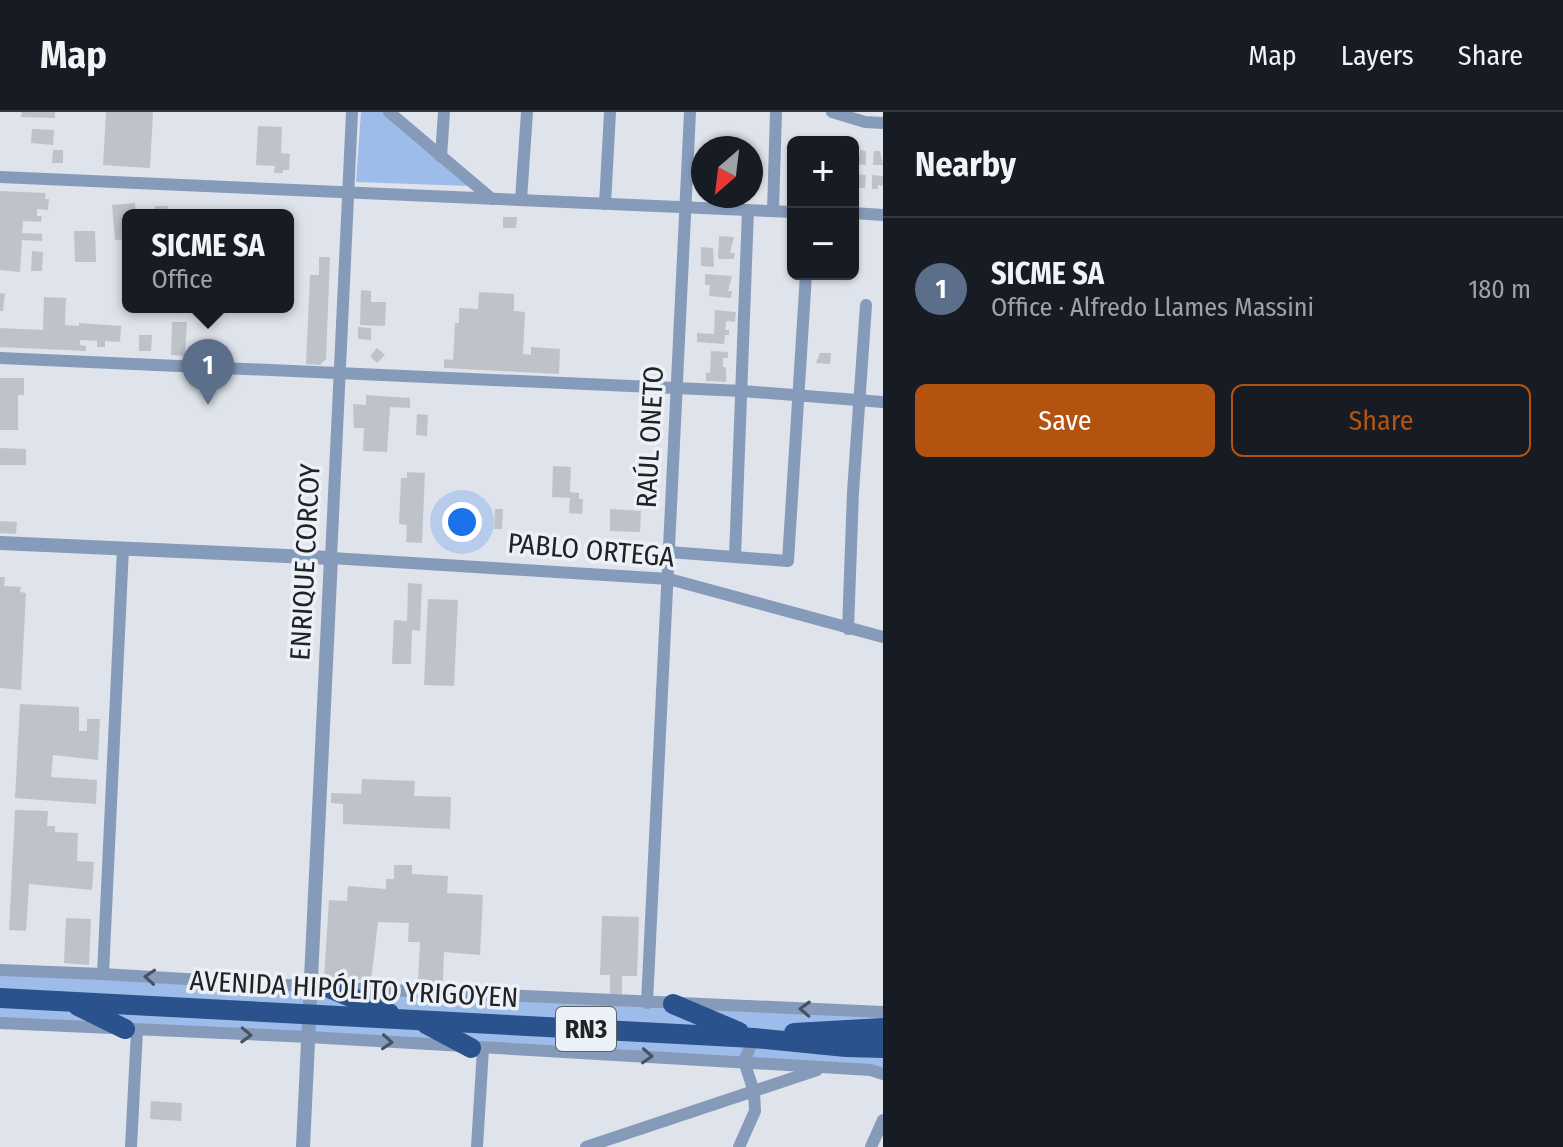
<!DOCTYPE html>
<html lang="en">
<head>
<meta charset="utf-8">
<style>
	:root { --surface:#171b24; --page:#242831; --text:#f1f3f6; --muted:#9ea1a6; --line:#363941; --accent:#b45310 }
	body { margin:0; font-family:"Fira Sans Condensed",sans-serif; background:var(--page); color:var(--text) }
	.controls { position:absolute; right:24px; top:24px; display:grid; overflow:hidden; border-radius:12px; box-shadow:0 2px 6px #0004 }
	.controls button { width:72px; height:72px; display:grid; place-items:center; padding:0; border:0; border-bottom:2px solid var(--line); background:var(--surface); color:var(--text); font:40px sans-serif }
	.compass { position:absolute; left:691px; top:24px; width:72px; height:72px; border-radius:50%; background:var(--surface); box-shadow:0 2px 6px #0004; rotate:208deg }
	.you { position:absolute; left:462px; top:410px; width:28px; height:28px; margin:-20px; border:6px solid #fff; border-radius:50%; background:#1a73e8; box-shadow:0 0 0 12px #1a73e833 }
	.badge { display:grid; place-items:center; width:52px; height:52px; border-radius:50%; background:var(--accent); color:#fff; font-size:26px; font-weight:700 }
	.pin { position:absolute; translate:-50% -66px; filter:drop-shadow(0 2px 4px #0008) }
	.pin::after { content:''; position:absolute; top:42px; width:28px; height:24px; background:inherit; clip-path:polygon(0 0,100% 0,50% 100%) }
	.popup { position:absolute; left:122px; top:97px; width:172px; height:104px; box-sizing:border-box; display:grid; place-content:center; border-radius:12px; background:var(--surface); filter:drop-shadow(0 2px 6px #0005); font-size:26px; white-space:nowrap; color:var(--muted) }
	.popup b { font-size:30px; color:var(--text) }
	.popup::after { content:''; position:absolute; left:50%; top:100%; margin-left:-16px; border:16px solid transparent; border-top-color:var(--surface) }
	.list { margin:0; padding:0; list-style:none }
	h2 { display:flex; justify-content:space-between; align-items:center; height:104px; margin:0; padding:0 32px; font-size:34px }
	h2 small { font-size:26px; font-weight:400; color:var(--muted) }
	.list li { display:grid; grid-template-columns:52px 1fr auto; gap:24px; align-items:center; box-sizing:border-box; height:144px; padding:0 32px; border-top:2px solid var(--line) }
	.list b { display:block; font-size:30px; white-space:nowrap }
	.list p { margin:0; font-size:26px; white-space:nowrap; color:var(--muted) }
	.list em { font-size:26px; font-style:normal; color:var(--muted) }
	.actions { display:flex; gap:16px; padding:24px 32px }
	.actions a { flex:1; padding:18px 0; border:2px solid var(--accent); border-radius:12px; text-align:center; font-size:28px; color:var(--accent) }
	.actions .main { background:var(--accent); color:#fff }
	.map { position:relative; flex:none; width:883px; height:1035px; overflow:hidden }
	header { display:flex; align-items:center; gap:48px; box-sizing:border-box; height:112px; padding:0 40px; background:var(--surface); border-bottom:2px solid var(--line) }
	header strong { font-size:38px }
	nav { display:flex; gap:44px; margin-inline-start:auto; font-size:28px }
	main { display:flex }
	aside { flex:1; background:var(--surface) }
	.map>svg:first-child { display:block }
</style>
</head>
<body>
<header>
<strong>Map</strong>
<nav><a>Map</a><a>Layers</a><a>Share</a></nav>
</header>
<main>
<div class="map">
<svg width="883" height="1035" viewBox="0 0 883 1035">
	<rect width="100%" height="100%" fill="#dfe3eb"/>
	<g fill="#9ebce9">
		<path d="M361,0H388L471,74L356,70Z"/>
		<path d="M0,858L883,900V962L0,911Z"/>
	</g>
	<g fill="#bec3ca">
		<path d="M22,0H55V6L21,5Z"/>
		<path d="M106,0H153L150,56L103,53Z"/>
		<path d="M258,14L282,15L281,41L290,42L289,58H283V61H274L275,54L256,53Z"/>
		<path d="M32,17L54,18L53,33L31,31Z"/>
		<path d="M53,38H63V51H52Z"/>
		<path d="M860,38L866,39V53L853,52V42L860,43Z"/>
		<path d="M874,39H880L883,53H873Z"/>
		<path d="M853,62L866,63L865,76H858L859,72L853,71Z"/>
		<path d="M872,63L883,64V74L878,73V77H872Z"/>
		<path d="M0,79L46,81L45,87H49L48,98L37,97V104H42L41,110L23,109L22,121L42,122V129L22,128L20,160L0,158Z"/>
		<path d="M135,91L136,103H128L126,106L128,127L115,128L112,93Z"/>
		<path d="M155,94H168L167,103H154Z"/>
		<path d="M503,105H517L516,116H503Z"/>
		<path d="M74,119H95L96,150H75Z"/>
		<path d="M719,124L734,125L730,141H735L734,147H718Z"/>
		<path d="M701,135L713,136L714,155L701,154Z"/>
		<path d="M32,139L43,140L42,159H31Z"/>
		<path d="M319,145H330L326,247L320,253L306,252L310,163H319Z"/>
		<path d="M705,162L732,164L728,179H732L731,186L709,184L710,173H705Z"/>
		<path d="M361,178L371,179V190H386L385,214L360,213Z"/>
		<path d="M479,180L514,182V199L525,200L523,242L531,243V235L560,237L559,262L444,256V247L453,248L455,211H459V196L478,197Z"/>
		<path d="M0,181L5,182L3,199H0Z"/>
		<path d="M44,185L66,186L65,213L79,214V211L121,214L120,230L105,229V235H97V229L80,228V233L86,234V239L0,235V216L43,218Z"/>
		<path d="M715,198L736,200L735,210L726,209L725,218H729V223H725L724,232L697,230V221L714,222Z"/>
		<path d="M172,210H187L185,244L171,243Z"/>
		<path d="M358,215L371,216V228L358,227Z"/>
		<path d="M139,223H152L151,239H139Z"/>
		<path d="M377,236L385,243L377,251L370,244Z"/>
		<path d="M711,239L728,240V246H723V255H726V270L706,269V261H710Z"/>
		<path d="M820,241H831L830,252L816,251Z"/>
		<path d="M0,266H24V283H18V318H0Z"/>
		<path d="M366,283L410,286V296L390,295L387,340L363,339L364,316H354L353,292L366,293Z"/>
		<path d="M417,302L428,303L427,324L416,323Z"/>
		<path d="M0,336L26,337V353H0Z"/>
		<path d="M553,354L571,355L570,380L579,381V387H583L582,402L569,401L570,386L552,385Z"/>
		<path d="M407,360L425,361L422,431L406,430L407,413L399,412L401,366H407Z"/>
		<path d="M495,397H503L502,417H494Z"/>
		<path d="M610,397L641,399L640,420L610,419Z"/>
		<path d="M0,409L17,410L16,422L0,421Z"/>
		<path d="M0,465H5L4,474L21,475L20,480L26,481L21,578L0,576Z"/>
		<path d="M408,471L422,472L420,519L412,518L411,552H392L394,508L407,509Z"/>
		<path d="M428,487L458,488L454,574L424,573Z"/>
		<path d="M20,592L79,595V619H87V607H100L98,648L53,643L51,665L97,668L96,692L15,686Z"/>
		<path d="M362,667L415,669L414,684L451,685L450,717L343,712V692L331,691V681L361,682Z"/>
		<path d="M15,698L48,699L47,714H55V720L78,721L77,749L94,750L92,778L29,772L26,819L9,818Z"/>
		<path d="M394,753H412V762L448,764L447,781L483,783L480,843L444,840L443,871L418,869L420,830H408L409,811L378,810L371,869L324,866L329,788L347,789L348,774L386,777V767H394Z"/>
		<path d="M602,804L639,805L637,864H622V882H610V863H600Z"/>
		<path d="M66,806L91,807L89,853L64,851Z"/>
		<path d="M151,989L182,991L181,1009L150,1007Z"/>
	</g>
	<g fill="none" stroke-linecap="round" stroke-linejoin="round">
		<g stroke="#869bba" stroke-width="12">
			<path d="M352,0L331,446L669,467L883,525"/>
			<path d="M389,0L492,87"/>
			<path d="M832,0L865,10L883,11"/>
			<path d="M441,45L444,0"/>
			<path d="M0,65L793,100"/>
			<path d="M521,88L527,0"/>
			<path d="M605,92L610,0"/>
			<path d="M773,99L776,0"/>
			<path d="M853,101L883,103"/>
			<path d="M0,246L742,279L883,290"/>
			<path d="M669,440L788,449L806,162"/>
			<path d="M735,445L748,98"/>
			<path d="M848,517L853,380L866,193"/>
			<path d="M0,858L103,862L320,875"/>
			<path d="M103,862L123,436"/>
			<path d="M343,876L883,900"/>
			<path d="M647,891L690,0"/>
			<path d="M0,911L309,925L871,958L883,962"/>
			<path d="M131,1035L137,918"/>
			<path d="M477,1035L483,937"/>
			<path d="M586,1035L817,958"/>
			<path d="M739,1035L755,999L754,980L744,949L754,926"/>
			<path d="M871,1035L883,1008"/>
		</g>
		<path stroke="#869bba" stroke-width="14" d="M0,431L331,446L303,1035"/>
		<g stroke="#2a528c" stroke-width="20">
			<path d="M329,876L389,901"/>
			<path d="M0,886L754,926L846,935L883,936"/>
			<path d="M673,892L739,920"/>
			<path d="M78,894L125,917"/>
			<path d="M426,912L471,936"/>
			<path d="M794,921L883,916"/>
		</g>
	</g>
	<defs><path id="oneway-chevron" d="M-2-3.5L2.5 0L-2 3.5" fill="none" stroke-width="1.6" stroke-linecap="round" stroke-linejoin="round" transform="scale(2)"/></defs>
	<g stroke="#495260">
		<use href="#oneway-chevron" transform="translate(150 865) rotate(-176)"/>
		<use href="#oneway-chevron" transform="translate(805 897) rotate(-178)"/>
		<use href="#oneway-chevron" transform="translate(246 923) rotate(2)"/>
		<use href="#oneway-chevron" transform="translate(387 930) rotate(4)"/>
		<use href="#oneway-chevron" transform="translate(647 944) rotate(3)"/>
	</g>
	<g text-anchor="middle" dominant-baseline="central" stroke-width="7" stroke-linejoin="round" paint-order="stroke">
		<rect fill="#ecf1f8" stroke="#5d6064" stroke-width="2" x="556" y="895" width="60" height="44" rx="6"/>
		<g font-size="26" font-weight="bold" fill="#202224">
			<text x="586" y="917">RN3</text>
		</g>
		<g font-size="28" fill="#202224" stroke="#ecf1f8">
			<text transform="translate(650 325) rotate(-87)">RAÚL ONETO</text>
			<text transform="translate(591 438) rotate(5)">PABLO ORTEGA</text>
			<text transform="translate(305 450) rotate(-87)">ENRIQUE CORCOY</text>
			<text transform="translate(354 877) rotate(3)">AVENIDA HIPÓLITO YRIGOYEN</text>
		</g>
	</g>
</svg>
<div class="controls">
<button>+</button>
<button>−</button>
</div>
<svg class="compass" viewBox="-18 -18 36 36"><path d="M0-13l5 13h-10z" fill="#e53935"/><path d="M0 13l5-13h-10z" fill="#9ea1a6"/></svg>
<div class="you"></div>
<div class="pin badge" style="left:208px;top:293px;background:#5c6f8a">1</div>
<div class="popup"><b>SICME SA</b>Office</div>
</div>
<aside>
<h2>Nearby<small></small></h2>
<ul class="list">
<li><span class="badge" style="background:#5c6f8a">1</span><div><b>SICME SA</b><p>Office · Alfredo Llames Massini</p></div><em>180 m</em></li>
</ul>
<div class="actions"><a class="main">Save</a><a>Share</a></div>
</aside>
</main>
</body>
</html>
